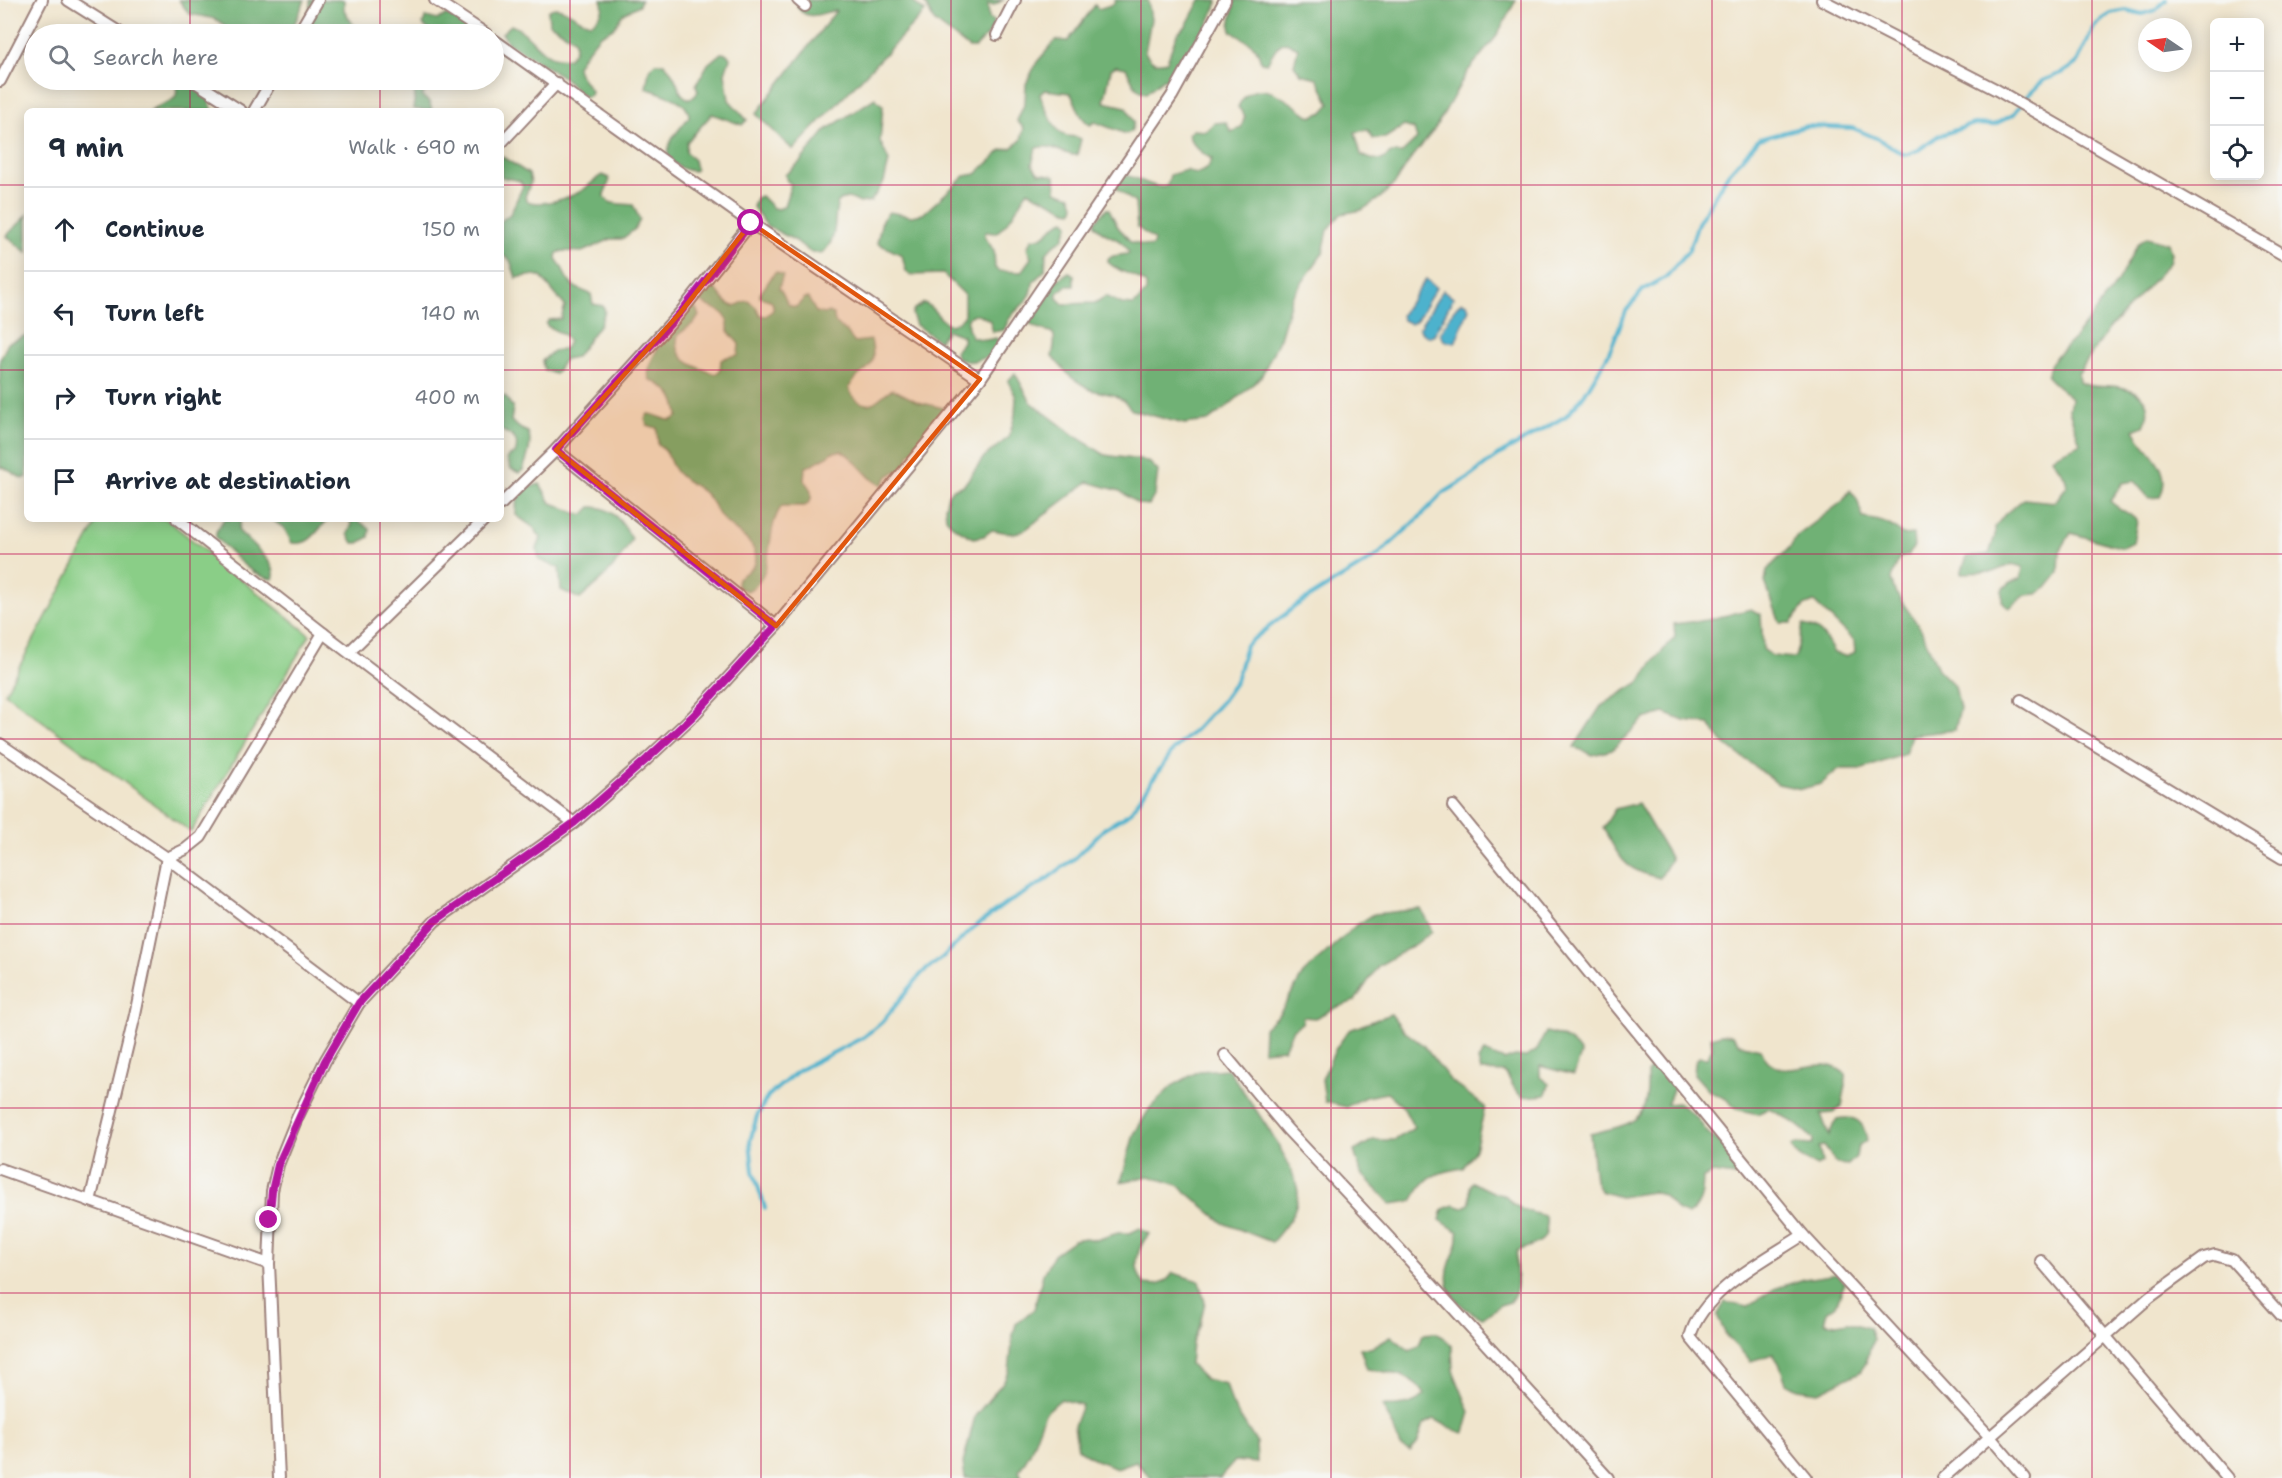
<!DOCTYPE html>
<html lang="en">
<head>
<meta charset="utf-8">
<style>
	:root { --surface:#fff; --page:#f2f2f3; --text:#1f2937; --muted:#747a83; --line:#e0e1e3 }
	body { margin:0; font-family:"Shantell Sans",sans-serif; background:var(--page); color:var(--text) }
	.controls { position:absolute; right:18px; top:18px; display:grid; overflow:hidden; border-radius:9px; box-shadow:0 3px 15px #0003 }
	.controls button { width:54px; height:54px; display:grid; place-items:center; padding:0; border:0; border-bottom:2px solid var(--line); background:var(--surface); color:var(--text); font:30px sans-serif }
	.compass { position:absolute; left:2138px; top:18px; width:54px; height:54px; border-radius:50%; background:var(--surface); box-shadow:0 3px 15px #0003; rotate:283deg }
	.stop { position:absolute; width:18px; height:18px; margin:-14px; border:4px solid #b5179e; border-radius:50%; background:#fff }
	.stop.end { background:#b5179e; border-color:#fff; box-shadow:0 2px 6px #0008 }
	.list { margin:0; padding:0; list-style:none }
	h2 { display:flex; justify-content:space-between; align-items:center; height:78px; margin:0; padding:0 24px; font-size:26px }
	h2 small { font-size:20px; font-weight:400; color:var(--muted) }
	.list li { display:grid; grid-template-columns:39px 1fr auto; gap:18px; align-items:center; box-sizing:border-box; height:84px; padding:0 24px; border-top:2px solid var(--line) }
	.list b { display:block; font-size:22px; white-space:nowrap }
	.list em { font-size:20px; font-style:normal; color:var(--muted) }
	.icon { flex:none; width:33px; height:33px; fill:none; stroke:currentColor; stroke-width:2; stroke-linecap:round; stroke-linejoin:round }
	.map { position:relative; flex:none; width:2282px; height:1478px; overflow:hidden }
	.search { position:absolute; background:var(--surface); box-shadow:0 3px 15px #0003; left:24px; top:24px; width:480px; height:66px; display:flex; align-items:center; gap:15px; box-sizing:border-box; padding:0 21px; border-radius:33px; color:var(--muted); font-size:22px }
	.panel { position:absolute; background:var(--surface); box-shadow:0 3px 15px #0003; left:24px; top:108px; width:480px; height:414px; border-radius:9px }
	.map>svg:first-child { display:block }
</style>
</head>
<body>
<div class="map">
<svg width="2282" height="1478" viewBox="0 0 2282 1478">
	<rect width="100%" height="100%" fill="#f6f6f2"/>
	<filter id="ink" filterUnits="userSpaceOnUse"><feTurbulence type="fractalNoise" baseFrequency=".0167" numOctaves="2"/><feDisplacementMap in="SourceGraphic" scale="12" xChannelSelector="R" yChannelSelector="G"/><feConvolveMatrix kernelMatrix="1 2 1 2 8 2 1 2 1" color-interpolation-filters="sRGB"/></filter>
	<filter id="wash" filterUnits="userSpaceOnUse"><feTurbulence type="fractalNoise" baseFrequency=".008" numOctaves="4" result="noise"/><feDisplacementMap in="SourceGraphic" scale="24" xChannelSelector="R" yChannelSelector="G"/><feGaussianBlur stdDeviation="1.35" result="paint"/><feColorMatrix in="noise" values="0 0 0 0 0 0 0 0 0 0 0 0 0 0 0 0 0 1.4 0 .05"/><feComposite in="paint" operator="in"/></filter>
	<g filter="url(#wash)">
		<rect width="100%" height="100%" fill="#f0e5cd"/>
		<path fill="#8ace87" stroke="#6a7659" stroke-width="1.5" d="M99,519H166L310,635L191,832L5,693Z"/>
		<g fill="#6fb174" stroke="#5c6850" stroke-width="1.5" fill-rule="evenodd">
			<path d="M179,0H305L290,34H226L227,29C219,16 202,17 189,14Z"/>
			<path d="M310,0H344V10L359,34C353,34 345,36 339,34C328,33 317,22 308,34H300L310,8Z"/>
			<path d="M601,0H641L639,5L622,15L615,27L599,36L583,56L577,66L578,72L591,91L590,95L586,97L580,94L565,78L508,43L502,33L511,25C534,33 540,63 569,58C574,52 577,47 574,39L549,23L548,11C561,0 578,23 592,23C599,17 606,10 601,0Z"/>
			<path d="M800,0H911L925,12L793,150L756,114L836,11C822,11 810,23 798,8V2Z"/>
			<path d="M923,0H1003L994,5L988,4L989,18L994,21L990,32L975,48H969L934,21Z"/>
			<path d="M1115,0H1148L1151,19L1145,52C1152,63 1155,64 1167,61L1177,34L1186,26L1200,0L1218,1L1207,27L1173,79H1163L1146,93C1135,91 1131,78 1126,68L1116,66L1111,69L1104,102L1126,107L1134,122L1131,132L1126,134L1095,122L1090,125C1077,116 1078,104 1070,93L1045,90L1040,94C1043,104 1054,128 1062,134C1068,138 1075,135 1081,139L1077,155C1063,156 1055,143 1036,148L1032,164L1038,173L1055,176L1056,191L1071,196L1075,207L1072,211L1067,210L1028,191C1017,205 1011,223 996,233L985,232V237L994,251L995,268L999,271L1021,272L1031,258L1027,248L1032,239C1036,238 1040,238 1043,236C1053,230 1052,224 1065,220L1069,224L1063,239L1054,245L1046,254L1045,270L1033,282C1033,299 1021,305 1011,316C1008,320 1006,326 1004,330L993,332L990,321C986,319 980,313 975,314C963,316 968,330 972,337L986,340L996,338L1000,342L992,356C975,359 973,366 956,357L955,351L963,342V336L947,330L939,341L916,325L912,314L914,309L924,303C936,308 939,322 952,325L964,317V294L943,274L910,275L906,271L902,255L877,243L882,220L889,212L911,216L923,214L965,176L976,174L1002,150L1012,148L1021,140L1024,128L1017,121L1025,102L1026,84L1037,62L1056,40L1068,41L1095,5L1098,9L1114,4Z"/>
			<path d="M1235,0H1516L1496,37L1468,71L1436,127L1408,163L1396,182L1380,198L1362,210L1341,214L1328,230L1323,253L1292,297L1280,338L1261,377L1227,407L1208,421L1184,424L1132,410L1124,401L1114,395L1091,390L1072,378L1052,357C1060,319 1047,339 1029,323L1048,297L1053,283L1069,272L1074,275V286H1066L1057,293V298L1063,304L1095,303L1106,296L1122,304L1134,305L1146,292V284C1134,273 1120,274 1108,262V259L1113,256L1127,254L1129,252C1122,236 1104,238 1095,225V222L1106,209H1109L1118,227L1131,242L1151,247L1153,245L1154,240L1137,227L1135,203L1117,189L1116,186L1124,175C1139,177 1154,190 1167,186L1170,175L1186,170L1196,174L1207,169L1212,159C1202,154 1191,144 1188,134L1193,130L1206,131L1214,123L1226,122L1231,132L1241,128L1245,116L1238,107C1255,71 1289,101 1311,117L1323,112L1330,104L1317,78L1301,74L1294,65L1298,48L1286,42C1274,46 1274,53 1267,63L1261,62C1256,40 1246,43 1231,31L1230,26ZM1404,126L1414,129L1417,139L1402,153H1391L1382,160L1371,159L1361,155L1355,132L1368,130L1373,139L1385,138Z"/>
			<path d="M446,15L461,22L470,34C454,34 432,39 423,24L426,17L437,20Z"/>
			<path d="M721,53L727,54L730,58L725,73L729,100L747,120L742,125L712,114L687,142L686,152L694,160L696,169L694,171C683,171 675,165 668,158C667,139 679,131 689,117C689,99 661,94 646,88L649,70L655,63H664C667,66 671,71 673,75C679,84 678,96 690,99L695,96L698,91L696,85L708,64Z"/>
			<path d="M174,80H201L213,111H151C164,100 184,105 174,80Z"/>
			<path d="M409,80H433L422,96L430,103L432,111L413,109L415,95Z"/>
			<path d="M875,98L883,106L880,141L889,161L884,182L871,201L860,203C852,199 846,195 838,202C832,220 840,239 821,254L810,252L796,241L767,226L753,207L756,198L761,196L773,208L779,209L784,206L791,184L787,181L785,175L799,163L826,130Z"/>
			<path d="M501,156L529,174L531,182L525,197L527,201C541,207 570,198 583,190C590,185 595,179 602,175L609,178C610,184 607,186 605,192C602,207 624,203 633,205L640,220L635,229L622,239H611L582,252L563,251L557,253L556,258C558,263 562,265 563,270C569,286 575,288 591,294L593,304L603,306L605,311L600,324L576,357L565,359L555,374L544,370L542,361L553,351L564,349L569,342L564,335L547,326L546,324L549,320L561,319L565,306L541,277L535,275L516,278L510,260L501,254V221L510,214L523,186L520,181L501,177Z"/>
			<path d="M27,215V253L7,236C13,227 21,224 27,215Z"/>
			<path d="M2147,237L2168,243L2171,253L2169,263L2109,329L2078,374L2079,382C2089,388 2099,385 2111,386C2136,388 2156,398 2144,426L2134,430C2146,453 2174,467 2160,497L2149,498L2134,481L2123,483L2110,501C2119,510 2129,512 2137,521L2133,543L2123,548L2071,533L2060,551L2059,573L2047,588L2037,594L2026,595L2009,608L2002,601V590L2011,582L2021,578L2023,567L2012,564L1993,572L1961,573L1967,557L1989,554L1995,536V527L2005,514L2024,499L2055,502L2067,486L2065,477L2052,458C2060,450 2071,450 2080,443L2069,410L2071,398C2063,389 2054,385 2047,376L2050,365L2057,355L2074,339L2116,284L2138,244Z"/>
			<path d="M775,272L783,275L779,288C787,296 784,307 796,307L805,298H808L816,312L824,314L828,312L834,314C834,327 840,325 848,333C850,336 851,339 854,342L871,340C879,376 861,364 849,388C851,396 861,407 872,403C880,400 885,392 893,389L918,402L943,408L945,413L928,438L909,455L905,473L896,471L888,476L882,485C869,482 856,458 842,451L832,452L828,456L805,468L804,480C811,489 816,498 805,506H782C763,530 777,579 747,591L739,588L737,584L738,578C745,572 756,569 756,558C755,539 730,530 720,516C716,510 712,502 708,497C699,485 681,482 673,467C668,458 668,450 658,445L657,428L647,425L645,419L648,414C660,414 669,426 678,416C676,395 668,388 649,379C644,360 676,321 690,308H696L699,316L695,322L678,335C672,361 696,367 715,374L720,371L721,360L727,357L738,355L739,344L728,331C731,303 702,313 698,295L705,287C721,284 720,304 734,306C739,306 742,301 748,301L756,307L760,315L766,316L773,310C774,299 769,300 760,297V294Z"/>
			<path d="M27,335V477L23,479L3,467L0,468V360L8,343Z"/>
			<path d="M1015,373L1031,402L1075,436L1105,455L1140,460L1150,463L1158,471L1155,494L1149,505L1138,504L1120,491L1088,482L1026,529L1015,534L992,530L984,536L973,538L954,527L946,518L945,507L948,495L953,489L964,485L984,457L1009,437L1015,415L1016,397L1008,381Z"/>
			<path d="M505,396L513,408L511,421L521,429L528,432C533,444 527,458 523,470L519,473L511,469L507,459L510,455L515,454C520,439 513,436 501,430V397Z"/>
			<path d="M540,484L551,503C564,506 571,513 583,515L591,507C612,506 622,522 632,539C620,563 600,582 580,599L561,590L559,568L539,560L537,549L541,538L534,528L516,515C515,497 522,488 540,484Z"/>
			<path d="M1850,490L1857,499L1863,518C1880,521 1890,522 1902,535L1913,534L1914,546L1909,555L1899,558L1891,579L1895,592L1921,629L1938,669L1955,686L1960,709L1955,730L1911,735L1905,754L1863,769H1839L1821,784L1801,789L1778,784L1722,742L1709,724L1684,721L1664,713L1644,719L1612,750L1593,755L1574,747L1601,706L1641,681L1653,662L1675,637L1674,624L1707,620L1751,609L1761,615L1763,649L1772,656L1795,658L1803,625C1822,628 1825,638 1834,653L1845,656L1855,652L1854,641L1814,602L1804,606L1791,623H1780L1765,582L1767,570L1791,546L1797,536L1843,501Z"/>
			<path d="M224,519H241L238,530C247,541 281,565 273,579C250,577 232,553 216,538V532Z"/>
			<path d="M271,519H329C316,530 312,546 292,543L284,528Z"/>
			<path d="M348,519H356L370,529L369,537L359,543H353L348,534L352,524Z"/>
			<path d="M1638,803L1671,859L1660,878C1623,870 1621,859 1603,828L1615,809Z"/>
			<path d="M1421,909L1432,931L1416,944L1378,966L1355,1001L1335,1008L1315,1018L1303,1017L1302,1023L1293,1029L1284,1049L1263,1051L1264,1028L1280,1013L1303,974L1355,926L1374,914Z"/>
			<path d="M1391,1014L1404,1031L1423,1045L1450,1080L1485,1107L1475,1150L1463,1168C1433,1174 1427,1174 1412,1201L1391,1204L1361,1173L1354,1151L1373,1140H1395L1414,1128L1403,1107L1387,1093L1365,1097L1346,1107L1325,1102L1322,1079L1336,1048L1349,1030Z"/>
			<path d="M1546,1032C1561,1035 1574,1041 1581,1054L1574,1075L1540,1066V1077L1549,1084L1546,1095L1522,1097C1512,1089 1512,1080 1504,1072L1481,1071L1478,1060L1484,1052L1504,1060L1515,1056L1526,1057L1536,1051Z"/>
			<path d="M1721,1034L1732,1035L1739,1044L1760,1049C1781,1093 1816,1047 1845,1074L1846,1085L1842,1106L1833,1113L1821,1114L1829,1136L1834,1123L1837,1119C1857,1115 1864,1122 1867,1140L1858,1146L1856,1157L1848,1165L1837,1164L1824,1146L1819,1147L1822,1163L1817,1166C1806,1161 1795,1157 1791,1146L1796,1144L1812,1145L1813,1140C1805,1129 1781,1113 1768,1109L1758,1114L1736,1109L1728,1100L1709,1091L1694,1074L1695,1063L1699,1057L1707,1058L1712,1048L1711,1037Z"/>
			<path d="M1655,1065L1667,1068L1675,1085L1667,1104L1678,1103C1685,1108 1692,1112 1697,1118C1701,1123 1704,1129 1708,1133C1724,1149 1745,1147 1735,1176L1713,1173L1703,1178C1702,1195 1703,1204 1688,1215L1678,1211L1663,1195L1652,1192L1620,1197L1600,1191L1595,1181L1590,1134C1634,1123 1649,1124 1647,1073Z"/>
			<path d="M1228,1069C1246,1096 1298,1166 1298,1194C1297,1214 1284,1228 1272,1242L1223,1223L1178,1185L1149,1176L1121,1182L1134,1134L1150,1108L1172,1086L1199,1071Z"/>
			<path d="M1472,1182L1495,1193L1506,1196L1513,1204L1523,1210L1545,1216C1552,1242 1537,1244 1517,1251C1512,1272 1524,1282 1510,1302L1500,1305L1483,1318C1459,1308 1440,1290 1450,1263C1454,1251 1459,1245 1458,1232L1440,1220L1443,1209L1454,1205L1463,1208L1470,1203V1187Z"/>
			<path d="M1140,1228L1149,1234C1136,1249 1132,1267 1144,1284C1158,1286 1165,1285 1173,1273L1199,1281L1205,1302L1200,1324L1192,1343L1190,1364L1205,1379L1226,1384L1232,1404L1256,1442L1257,1463L1235,1461L1220,1478H1151L1136,1461L1117,1468L1096,1460L1078,1449L1074,1426L1082,1405L1061,1399L1045,1413L1030,1453L1019,1471L1022,1478H965L963,1463L975,1416L1004,1381L1009,1371L1013,1335L1016,1324L1034,1309L1043,1274L1054,1254L1074,1240L1085,1238L1096,1240L1118,1233H1130Z"/>
			<path d="M1837,1274L1845,1283L1836,1305L1827,1312L1824,1322L1837,1324L1848,1322L1869,1328L1873,1339L1866,1363L1860,1372L1819,1392L1797,1389L1786,1383L1779,1363L1773,1354L1751,1361L1727,1337L1717,1316L1725,1302L1747,1307L1774,1289L1804,1279Z"/>
			<path d="M1435,1333L1444,1338L1452,1347L1453,1370L1470,1412L1464,1433C1451,1430 1444,1423 1433,1419L1424,1424L1417,1444L1410,1452L1400,1447L1393,1426L1382,1406C1397,1407 1414,1405 1425,1395C1414,1374 1388,1372 1367,1369L1360,1348H1371L1391,1336L1410,1351L1419,1345L1423,1334Z"/>
		</g>
		<g fill="#4eb2cd" stroke="#4c687c" stroke-width="1.5">
			<path d="M1426,279L1436,288L1417,320L1411,324L1403,320L1401,315Z"/>
			<path d="M1443,290L1453,298L1434,335L1429,337L1422,333L1419,328Z"/>
			<path d="M1462,302L1467,304L1469,309L1455,343L1445,341L1440,334C1447,324 1451,309 1462,302Z"/>
		</g>
		<g fill="none" stroke-linecap="round" stroke-linejoin="round">
			<path stroke="#4eb2cd" stroke-width="4" d="M765,1208L753,1171L750,1141L757,1116L768,1096L799,1070L864,1037L882,1022L922,973L943,957L973,928L1004,905L1040,884L1075,858L1105,828L1130,813L1173,750L1196,729L1222,701L1236,681L1246,645L1297,605L1377,556L1418,519L1442,494L1468,478L1497,456L1566,416L1584,395L1608,355L1626,311L1643,290L1666,277L1689,250L1698,223L1728,174L1759,139L1807,126L1853,128L1876,138L1905,155L1918,150L1938,136L1974,124L1993,125L2013,115L2029,94L2044,80L2062,73L2077,63L2094,27L2110,13L2126,10L2142,14L2156,10L2166,0"/>
		</g>
	</g>
	<g filter="url(#ink)">
		<g fill="none" stroke-linecap="round" stroke-linejoin="round">
			<g stroke="#9d827c" stroke-width="14">
				<g id="minor">
					<path d="M68,0L122,34"/>
					<path d="M435,0L486,34"/>
					<path d="M798,0L805,6"/>
					<path d="M1822,0L1995,89L2282,254"/>
					<path d="M298,34L318,0"/>
					<path d="M997,35L1015,0"/>
					<path d="M494,40L751,223L980,379"/>
					<path d="M192,80L241,111"/>
					<path d="M0,81L42,0"/>
					<path d="M254,111L272,80"/>
					<path d="M501,143L557,83"/>
					<path d="M556,450L776,626"/>
					<path d="M501,504L556,450L680,313L751,223"/>
					<path d="M177,519L323,633L574,823"/>
					<path d="M349,652L485,519"/>
					<path d="M2021,700L2282,858"/>
					<path d="M0,744L167,858L359,1003"/>
					<path d="M1453,806L1803,1235L1990,1437L2025,1478"/>
					<path d="M1225,1055L1287,1129L1382,1230L1608,1478"/>
					<path d="M0,1169L269,1264"/>
					<path d="M90,1201L135,1015L167,858L186,849L201,837L323,633"/>
					<path d="M1803,1235C1765,1260 1702,1291 1690,1337L1806,1478"/>
					<path d="M2041,1261L2227,1478"/>
					<path d="M279,1478L269,1264L272,1191L278,1165L297,1118L325,1061L359,1003L435,921L574,823L647,759L694,715L776,626L980,379L1172,96L1225,0"/>
					<path d="M1943,1478L2150,1297L2204,1258L2215,1255L2232,1260L2282,1316"/>
				</g>
			</g>
			<use href="#minor" stroke="#fff" stroke-width="10"/>
		</g>
	</g>
	<g fill="none" stroke-linecap="round" stroke-linejoin="round" filter="url(#ink)">
		<path stroke="#b5179e" stroke-width="8" d="M269,1220L272,1191L278,1165L325,1061L359,1003L435,921L574,823L647,759L694,715L776,626L556,450L680,313L751,223"/>
	</g>
	<path fill="#e0560e" fill-opacity="0.2" stroke="#e0560e" stroke-width="4.5" stroke-linejoin="round" d="M751,223L980,379L776,626L556,450L680,313Z"/>
	<path fill="none" stroke="#c2185b" stroke-width="1.5" stroke-opacity="0.55" d="M190,0V34M380,0V34M570,0V1478M761,0V1478M951,0V1478M1141,0V1478M1331,0V1478M1521,0V1478M1712,0V1478M1902,0V1478M2092,0V1478M190,80V111M380,80V111M0,185H27M501,185H2282M0,370H27M501,370H2282M190,519V1478M380,519V1478M0,554H2282M0,739H2282M0,924H2282M0,1108H2282M0,1293H2282"/>
</svg>
<div class="controls">
<button>+</button>
<button>−</button>
<button><svg class="icon" aria-label="locate" viewBox="0 0 24 24"><circle cx="12" cy="12" r="6"/><path d="M12 2v4M12 18v4M2 12h4M18 12h4"/></svg></button>
</div>
<svg class="compass" viewBox="-18 -18 36 36"><path d="M0-13l5 13h-10z" fill="#e53935"/><path d="M0 13l5-13h-10z" fill="#747a83"/></svg>
<div class="stop" style="left:751px;top:223px"></div>
<div class="stop end" style="left:269px;top:1220px"></div>
<div class="search"><svg class="icon" aria-label="search" viewBox="0 0 24 24"><circle cx="10" cy="10" r="6"/><path d="M15 15l6 6"/></svg>Search here</div>
<section class="panel">
<h2>9 min<small>Walk · 690 m</small></h2>
<ul class="list">
<li><svg class="icon" aria-label="ahead" viewBox="0 0 24 24"><path d="M12 20V5M6 11l6-6 6 6"/></svg><div><b>Continue</b></div><em>150 m</em></li>
<li><svg class="icon" aria-label="left" viewBox="0 0 24 24"><path d="M17 20v-9H6M10 6l-5 5 5 5"/></svg><div><b>Turn left</b></div><em>140 m</em></li>
<li><svg class="icon" aria-label="right" viewBox="0 0 24 24"><path d="M7 20v-9h11M14 6l5 5-5 5"/></svg><div><b>Turn right</b></div><em>400 m</em></li>
<li><svg class="icon" aria-label="arrive" viewBox="0 0 24 24"><path d="M6 21V4h12l-3 4 3 4H6"/></svg><div><b>Arrive at destination</b></div></li>
</ul>
</section>
</div>
</body>
</html>
